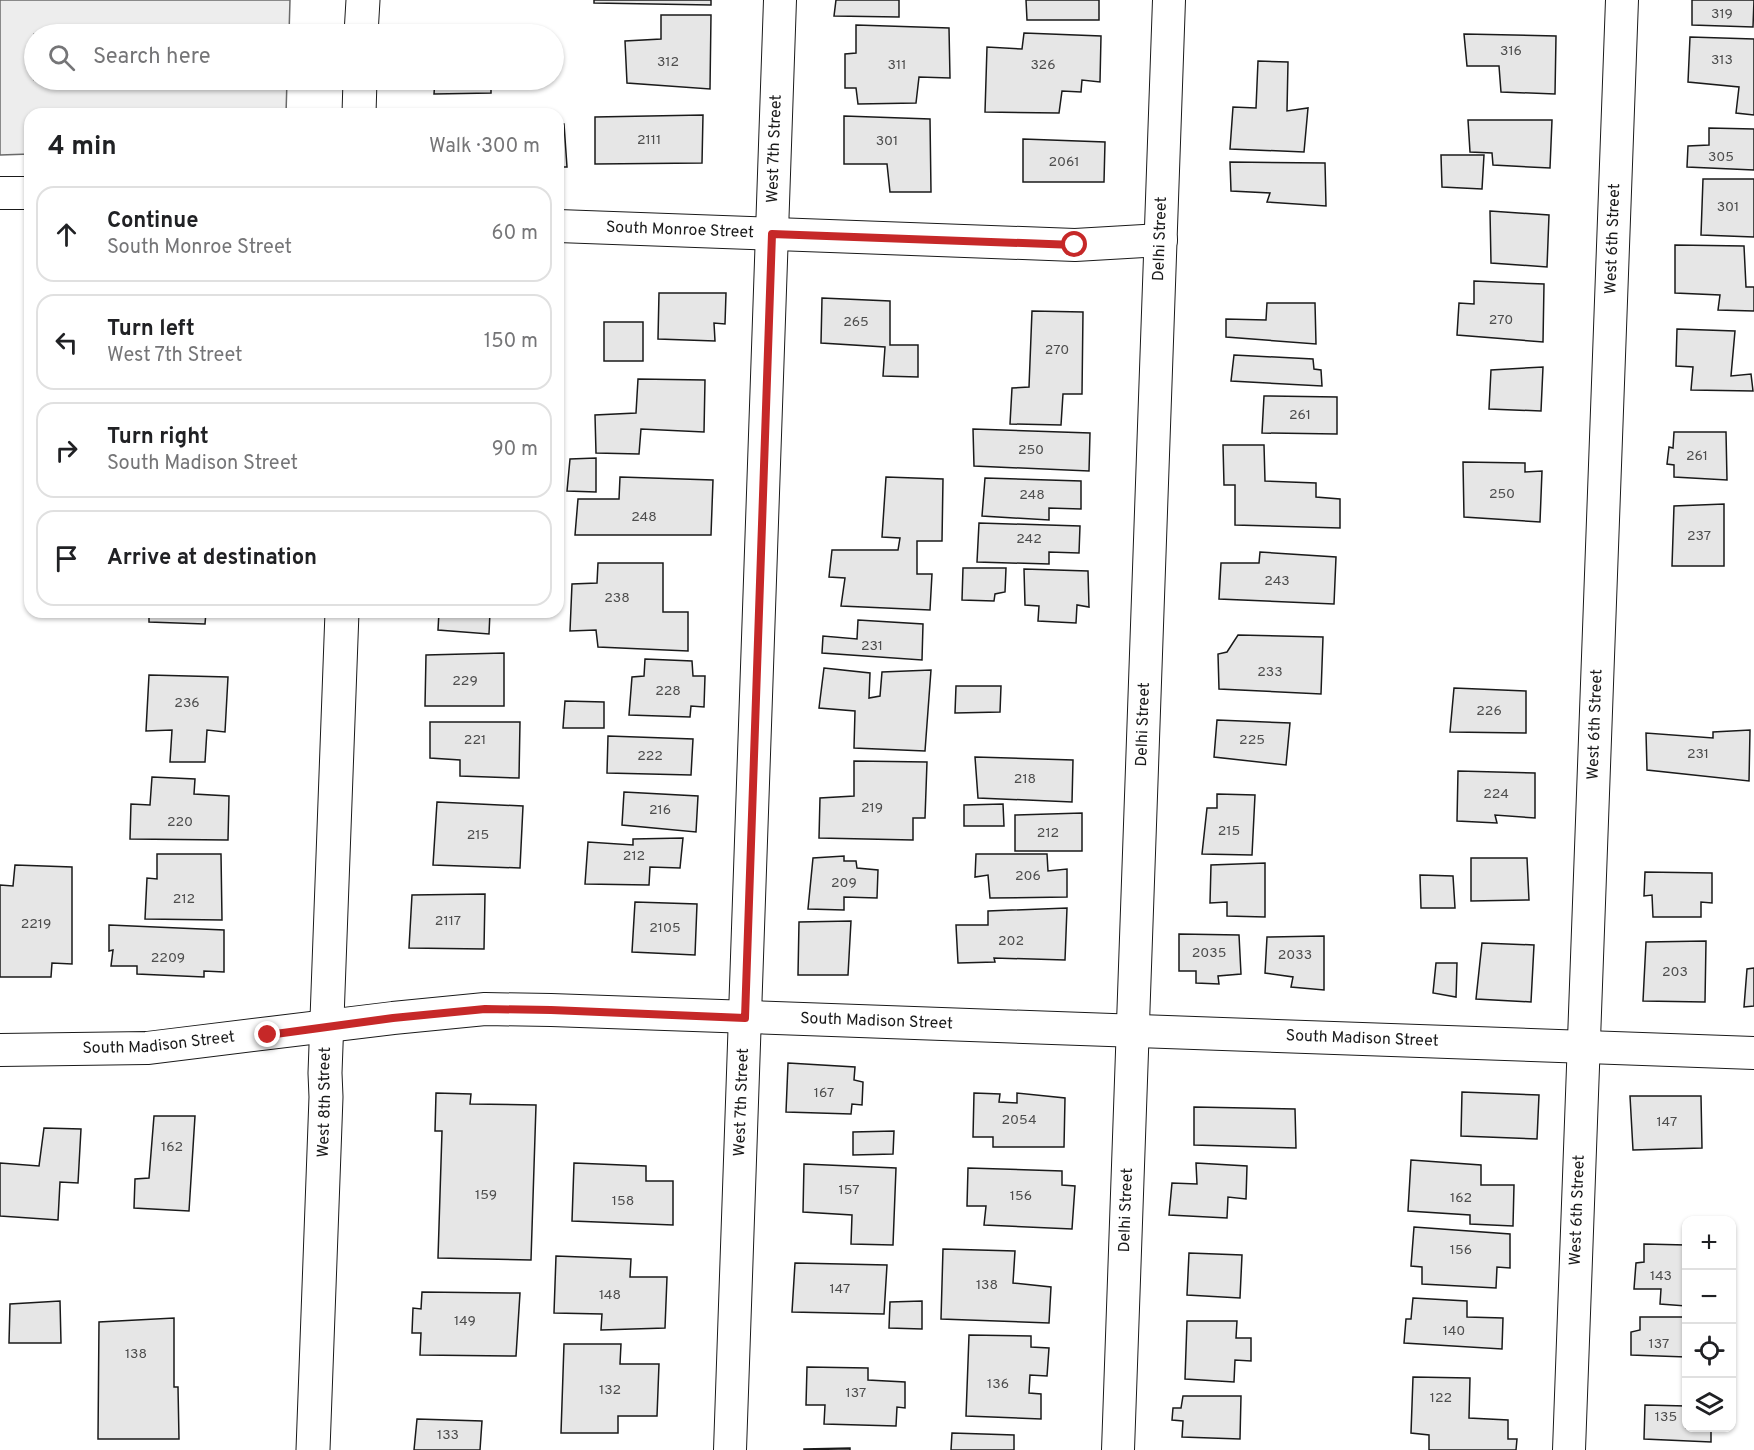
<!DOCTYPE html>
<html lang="en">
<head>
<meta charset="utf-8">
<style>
	:root { --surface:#fff; --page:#f2f2f2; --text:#202124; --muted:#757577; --line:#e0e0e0 }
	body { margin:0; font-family:Overpass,sans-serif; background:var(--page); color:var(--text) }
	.controls { position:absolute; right:18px; bottom:18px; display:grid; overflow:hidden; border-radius:12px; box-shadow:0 2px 4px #0004 }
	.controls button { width:54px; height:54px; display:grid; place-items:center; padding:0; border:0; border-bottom:2px solid var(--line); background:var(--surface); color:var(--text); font:30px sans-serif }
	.stop { position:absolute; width:18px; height:18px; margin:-14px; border:4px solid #c62828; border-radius:50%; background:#fff }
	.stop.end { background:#c62828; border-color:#fff; box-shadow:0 2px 6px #0008 }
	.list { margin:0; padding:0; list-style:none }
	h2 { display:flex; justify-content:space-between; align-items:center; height:78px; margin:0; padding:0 24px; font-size:26px }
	h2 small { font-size:20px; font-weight:400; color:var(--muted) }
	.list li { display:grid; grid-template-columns:39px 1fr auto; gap:18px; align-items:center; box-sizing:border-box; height:96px; margin:0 12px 12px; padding:0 12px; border:2px solid var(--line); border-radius:18px }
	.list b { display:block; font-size:22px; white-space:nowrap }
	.list p { margin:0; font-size:20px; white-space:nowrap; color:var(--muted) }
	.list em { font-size:20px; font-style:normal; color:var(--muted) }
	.icon { flex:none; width:33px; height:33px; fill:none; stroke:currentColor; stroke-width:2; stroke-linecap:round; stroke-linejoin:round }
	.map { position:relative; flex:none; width:1754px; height:1450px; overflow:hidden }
	.search { position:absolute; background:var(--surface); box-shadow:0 2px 4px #0004; left:24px; top:24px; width:540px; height:66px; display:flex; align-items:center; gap:15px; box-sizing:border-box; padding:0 21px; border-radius:33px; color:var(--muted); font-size:22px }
	.panel { position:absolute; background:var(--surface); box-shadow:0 2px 4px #0004; left:24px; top:108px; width:540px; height:510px; border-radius:18px }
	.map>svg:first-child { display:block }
</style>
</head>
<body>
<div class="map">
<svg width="1754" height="1450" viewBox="0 0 1754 1450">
	<rect width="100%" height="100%" fill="#fff"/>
	<path fill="#ededed" stroke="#6a6a6a" stroke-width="1.5" d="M0,0H290L289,34H34V80H287L286,114H30V154L0,155Z"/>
	<g fill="#e6e6e6" stroke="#1a1a1a" stroke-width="1.5">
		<path d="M594,0H711V5L594,3Z"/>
		<path d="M836,0H899V17L834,16Z"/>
		<path d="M1026,0H1099V20H1027Z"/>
		<path d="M1692,0H1754L1753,27L1692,25Z"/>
		<path d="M661,15H711L710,89L627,83L625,41L661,39Z"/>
		<path d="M856,25L949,28L950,78L919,77L916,103L858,104L856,88H845V54L856,53Z"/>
		<path d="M1024,33L1101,36L1100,82L1082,80L1081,92L1062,91L1059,113L985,112L987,47L1022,49Z"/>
		<path d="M1464,34L1556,36L1555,94L1501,92L1499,66H1467Z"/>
		<path d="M1690,37L1754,39V115L1736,113L1739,87L1688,82Z"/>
		<path d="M1258,61L1288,62L1287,111L1308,108L1304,152L1230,149L1233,107L1256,108Z"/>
		<path d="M435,80H491V93L434,94Z"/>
		<path d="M703,115L702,163L595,164V117Z"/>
		<path d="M844,116L930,119L931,192H890L887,164H844Z"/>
		<path d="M1468,120H1552L1550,168L1493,165L1492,153L1470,152Z"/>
		<path d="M558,124H564L567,167H558Z"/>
		<path d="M1709,128L1754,129V170L1687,167L1688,146L1709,145Z"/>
		<path d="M1023,139L1105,142L1104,182H1023Z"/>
		<path d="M1441,155H1484L1482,189L1442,187Z"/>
		<path d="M1230,162L1325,163L1326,206L1267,202L1270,193L1231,191Z"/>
		<path d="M1703,179H1754V237L1701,235Z"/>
		<path d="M1490,211L1549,215L1547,267L1491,263Z"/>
		<path d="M1675,245L1744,246L1746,287H1754V311L1718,310L1720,295L1675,293Z"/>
		<path d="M1474,281L1544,284L1543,342L1457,335L1459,303L1474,304Z"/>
		<path d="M659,293H726L725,324L714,323L715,341L658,339Z"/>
		<path d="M822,298L890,301V345H918V377L883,376L885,347L821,343Z"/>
		<path d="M1267,303H1315L1316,344L1226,337V319L1266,320Z"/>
		<path d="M1032,311L1083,312L1082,394H1063L1061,425L1010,424L1012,388L1029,387Z"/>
		<rect x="604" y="322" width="39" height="39"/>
		<path d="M1677,329L1735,331L1731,376L1751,374L1753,391L1691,390L1693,367L1676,366Z"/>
		<path d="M1234,355L1313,359L1314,369L1321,370L1322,386L1231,381Z"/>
		<path d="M1543,367L1541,411L1489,409L1491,370Z"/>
		<path d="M638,379L705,380L704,432L641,429L639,454L596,453L595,415L636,413Z"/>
		<path d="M1264,396L1337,397V434L1262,433Z"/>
		<path d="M973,429L1090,433L1089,471L974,466Z"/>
		<path d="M1674,432H1726L1727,480L1674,477V465L1667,464L1669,447L1673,448Z"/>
		<path d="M1223,445H1264L1265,481L1316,483V497L1340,499V528L1235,525V485H1224Z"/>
		<path d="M596,458V492L567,491L570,459Z"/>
		<path d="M1463,462L1525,463V472L1542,471L1540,522L1464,517Z"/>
		<path d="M620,477L713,480L711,535H575L578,499H619Z"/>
		<path d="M886,477L943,479L942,541H917V574H932L930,610L841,606L845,578L829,577L832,550H898L900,538L882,537Z"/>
		<path d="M985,478L1081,481V509L1049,508V520L982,516Z"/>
		<path d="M1724,504V566H1672L1674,506Z"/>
		<path d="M979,523L1080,526L1079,553L1049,552V564L977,562Z"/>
		<path d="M1260,552L1336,557L1334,604L1219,599L1221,563H1259Z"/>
		<path d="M598,563H663V612H688V651L598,647L596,630L570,631L572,584L597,583Z"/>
		<path d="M963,568H1006L1005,592L995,594L994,601L962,600Z"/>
		<path d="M1024,569L1088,571L1089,607L1077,605L1076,623L1038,621L1039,606L1025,605Z"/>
		<path d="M149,612H206L205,624L149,622Z"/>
		<path d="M439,612H490L489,634L438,630Z"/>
		<path d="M858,620L923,624L922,660L822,653L823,636L857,639Z"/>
		<path d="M1238,635L1323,637L1321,694L1219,689L1218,654L1227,652Z"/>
		<path d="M504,653V706H425L426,655Z"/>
		<path d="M645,659L692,661L693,676H705L704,707L691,706L690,717L629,715L632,677L644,676Z"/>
		<path d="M824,668L870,673L869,698L880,696L882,672L931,670L925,751L854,748L855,711L819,708Z"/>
		<path d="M149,675L228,677L225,732L207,730L205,762H170L172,730L146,731Z"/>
		<path d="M956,686H1001L1000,712L955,713Z"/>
		<path d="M1454,688L1526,691V733L1450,732Z"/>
		<path d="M565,701L604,702V728H563Z"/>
		<path d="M1217,720L1290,723L1286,765L1214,757Z"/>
		<path d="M430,722H520L519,778L460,776V760L430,758Z"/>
		<path d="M1750,730L1749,781L1647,770L1646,733L1713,738V732Z"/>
		<path d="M608,736L693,739L691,775L607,773Z"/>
		<path d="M975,757L1073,760L1072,802L978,798Z"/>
		<path d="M854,761L927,762L925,818H913V840L819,838L820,798L854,796Z"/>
		<path d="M1458,771L1535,773V818L1495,815L1497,823L1457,821Z"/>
		<path d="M152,777L195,779L194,794L229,796L228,840L130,839L131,804L150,805Z"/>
		<path d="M624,792L698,796L696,832L622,825Z"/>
		<path d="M1217,794L1255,795L1252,855L1202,854L1207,808H1217Z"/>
		<path d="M437,802L523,806L520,868L433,865Z"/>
		<path d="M1003,804L1004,826H964V805Z"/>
		<path d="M1082,813V851H1015V815Z"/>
		<path d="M683,838L680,868L650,867L649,885L585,884L588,842L633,845V839Z"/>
		<path d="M157,854H221L222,920L145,919L147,878L157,879Z"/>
		<path d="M976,854H1047L1048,871L1067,869V897L990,898L988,875L975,877Z"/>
		<path d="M844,856V861H856L857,868L878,870L877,898L844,897V910L808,909L813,858Z"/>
		<path d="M1471,858H1527L1529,900L1471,901Z"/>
		<path d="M1265,863V917L1227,916V902L1210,903L1211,865Z"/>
		<path d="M15,865L72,867V964L52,963L51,977H0V885L13,886Z"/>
		<path d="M1645,872L1712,873V903L1701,902V917H1653L1652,895L1644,896Z"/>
		<path d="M1420,875L1453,876L1455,908H1421Z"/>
		<path d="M485,894L484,949L409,948L412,895Z"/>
		<path d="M635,902L697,904L695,955L632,952Z"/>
		<path d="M1067,908L1065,960L994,958L995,962L958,963L956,925H988V911Z"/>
		<path d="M851,921L848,975H798L799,922Z"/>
		<path d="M109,925L224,930V972L204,971V977L137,974V966H111L113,950L109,951Z"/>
		<path d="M1179,934L1239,935L1241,974L1218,976L1219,984L1196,983V971H1179Z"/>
		<path d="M1324,936V990L1291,987L1293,977L1265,973L1267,937Z"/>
		<path d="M1706,941L1705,1002L1643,1001L1646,942Z"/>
		<path d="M1482,943L1534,945L1531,1002L1476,999Z"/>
		<path d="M1436,963H1457L1456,997L1433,993Z"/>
		<path d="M1754,968V1006L1744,1007L1747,969Z"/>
		<path d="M788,1063L855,1067L854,1080L863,1082L862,1105L852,1104L851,1114L786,1112Z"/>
		<path d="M1462,1092L1539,1095L1537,1139L1461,1136Z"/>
		<path d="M436,1093L471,1094L470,1104L536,1105L531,1260L438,1258L442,1131H435Z"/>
		<path d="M974,1093L1000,1094L999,1102L1017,1103V1093L1065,1098L1064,1147H993V1137H973Z"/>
		<path d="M1630,1096H1701L1702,1148L1633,1150Z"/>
		<path d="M1194,1107L1295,1109L1296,1148L1194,1145Z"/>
		<path d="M154,1116H195L189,1211L134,1208L135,1179L149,1178Z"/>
		<path d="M44,1128L81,1129L78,1183L60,1182L58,1220L0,1216V1163L39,1166Z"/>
		<path d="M894,1131L893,1154L853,1155V1132Z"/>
		<path d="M1411,1160L1481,1165V1185H1514L1513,1226L1470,1224V1215L1408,1211Z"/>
		<path d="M574,1163L646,1166V1181H673V1225L572,1221Z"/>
		<path d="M1196,1163L1247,1166L1246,1199L1228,1197L1227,1218L1169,1215L1172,1183L1197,1184Z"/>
		<path d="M804,1164L896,1168L893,1245L851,1244L852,1215L803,1212Z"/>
		<path d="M968,1168L1062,1171V1185L1075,1186L1072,1229L984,1225L986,1206H967Z"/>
		<path d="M1414,1227L1510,1234V1268L1497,1267L1496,1288L1422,1284V1267L1411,1266Z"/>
		<path d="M1644,1244L1686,1245V1306L1660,1304L1661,1289H1634L1636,1263L1644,1262Z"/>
		<path d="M943,1249L1015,1251L1013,1283L1051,1287L1049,1323L941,1319Z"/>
		<path d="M1189,1253L1242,1255L1240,1298L1187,1295Z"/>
		<path d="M556,1256L631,1259L630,1277H667L665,1328L601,1330L602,1314L554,1313Z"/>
		<path d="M795,1263L887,1265L884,1314L792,1312Z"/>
		<path d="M422,1292L520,1293L516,1356L420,1355L421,1333H412L413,1308L421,1309Z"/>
		<path d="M1413,1298L1467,1301V1317L1503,1318L1502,1349L1404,1343L1406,1319H1411Z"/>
		<path d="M60,1301L61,1343H9L10,1304Z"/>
		<path d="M922,1301V1329L889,1328L890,1302Z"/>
		<path d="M1640,1317H1686V1357L1631,1355V1332L1640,1330Z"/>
		<path d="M174,1318V1387H178L179,1439H98L99,1322Z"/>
		<path d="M1187,1321H1237L1236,1338H1251V1361L1235,1360L1234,1382L1185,1379Z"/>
		<path d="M969,1335L1031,1336V1347L1049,1348L1047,1376L1030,1375L1029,1393L1041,1394V1419L966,1416Z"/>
		<path d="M564,1344H621L620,1364H659L657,1416H618V1433H561Z"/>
		<path d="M807,1367L868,1368V1380L905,1382V1408L897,1407L896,1426L824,1424L825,1405H806Z"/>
		<path d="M1413,1377L1470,1378L1469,1418L1508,1420V1439H1517L1516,1450H1429V1435L1411,1433Z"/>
		<path d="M1183,1396H1241L1240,1439L1182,1437L1183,1421L1172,1420L1173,1408H1181Z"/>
		<path d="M1645,1405L1686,1406V1428H1711V1442L1644,1439Z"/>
		<path d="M417,1419L482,1421L480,1450H414Z"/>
		<path d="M952,1433L1014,1435V1450H951Z"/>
		<path d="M850,1448V1450H804V1449Z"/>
	</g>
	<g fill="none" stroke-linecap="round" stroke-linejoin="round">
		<g stroke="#1a1a1a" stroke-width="34">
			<g id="minor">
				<path d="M0,193H30"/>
				<path id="s1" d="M558,226L1075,245L1161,240"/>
				<path id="s2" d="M0,1050L147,1048L393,1018L485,1009L551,1010L1754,1053"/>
				<path id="s3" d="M730,1450L780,0"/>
				<path id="s4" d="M1118,1450L1169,0"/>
				<path id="s5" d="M1569,1450L1622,0"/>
			</g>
		</g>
		<g stroke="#1a1a1a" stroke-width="35">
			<g id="tertiary">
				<path d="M361,34L363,0"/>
				<path d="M359,114L360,80"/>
				<path id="s6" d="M313,1450L326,1097L325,1073L342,612"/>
			</g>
		</g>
		<use href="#minor" stroke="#fff" stroke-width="32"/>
		<use href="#tertiary" stroke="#fff" stroke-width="33"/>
	</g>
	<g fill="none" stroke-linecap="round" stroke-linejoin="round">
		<path stroke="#c62828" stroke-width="8" d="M268,1035L393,1018L485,1009L551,1010L745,1018L772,234L1075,245"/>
	</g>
	<g text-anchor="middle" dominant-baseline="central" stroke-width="4.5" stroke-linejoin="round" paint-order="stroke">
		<g font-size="14" fill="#4d4d4d">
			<text x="1722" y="14">319</text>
			<text x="1511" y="51">316</text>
			<text x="1722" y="60">313</text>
			<text x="668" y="62">312</text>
			<text x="897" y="65">311</text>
			<text x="1043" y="65">326</text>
			<text x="649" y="140">2111</text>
			<text x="887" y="141">301</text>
			<text x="1721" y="157">305</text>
			<text x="1064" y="162">2061</text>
			<text x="1728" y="207">301</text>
			<text x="1501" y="320">270</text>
			<text x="856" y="322">265</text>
			<text x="1057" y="350">270</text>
			<text x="1300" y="415">261</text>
			<text x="1031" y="450">250</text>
			<text x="1697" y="456">261</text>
			<text x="1502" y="494">250</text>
			<text x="1032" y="495">248</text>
			<text x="644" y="517">248</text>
			<text x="1699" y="536">237</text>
			<text x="1029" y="539">242</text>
			<text x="1277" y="581">243</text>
			<text x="617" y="598">238</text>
			<text x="872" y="646">231</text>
			<text x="1270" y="672">233</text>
			<text x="465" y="681">229</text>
			<text x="668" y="691">228</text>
			<text x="187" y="703">236</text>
			<text x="1489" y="711">226</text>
			<text x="475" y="740">221</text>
			<text x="1252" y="740">225</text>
			<text x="1698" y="754">231</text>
			<text x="650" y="756">222</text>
			<text x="1025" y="779">218</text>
			<text x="1496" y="794">224</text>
			<text x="872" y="808">219</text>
			<text x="660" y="810">216</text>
			<text x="180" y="822">220</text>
			<text x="1229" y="831">215</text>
			<text x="1048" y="833">212</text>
			<text x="478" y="835">215</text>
			<text x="634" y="856">212</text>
			<text x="1028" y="876">206</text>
			<text x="844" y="883">209</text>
			<text x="184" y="899">212</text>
			<text x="448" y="921">2117</text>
			<text x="36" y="924">2219</text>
			<text x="665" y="928">2105</text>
			<text x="1011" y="941">202</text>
			<text x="1209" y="953">2035</text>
			<text x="1295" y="955">2033</text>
			<text x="168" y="958">2209</text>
			<text x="1675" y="972">203</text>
			<text x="824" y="1093">167</text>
			<text x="1019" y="1120">2054</text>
			<text x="1667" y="1122">147</text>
			<text x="172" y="1147">162</text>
			<text x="849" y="1190">157</text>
			<text x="486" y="1195">159</text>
			<text x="1021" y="1196">156</text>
			<text x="1461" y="1198">162</text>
			<text x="623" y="1201">158</text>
			<text x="1461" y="1250">156</text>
			<text x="1661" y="1276">143</text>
			<text x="987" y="1285">138</text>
			<text x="840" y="1289">147</text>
			<text x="610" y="1295">148</text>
			<text x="465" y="1321">149</text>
			<text x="1454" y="1331">140</text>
			<text x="1659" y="1344">137</text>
			<text x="136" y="1354">138</text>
			<text x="998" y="1384">136</text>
			<text x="610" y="1390">132</text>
			<text x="856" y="1393">137</text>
			<text x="1441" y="1398">122</text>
			<text x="1666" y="1417">135</text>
			<text x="448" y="1435">133</text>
		</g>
		<g font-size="16" fill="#1a1a1a" stroke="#fff">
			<text stroke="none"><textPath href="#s3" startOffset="1302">West 7th Street</textPath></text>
			<text stroke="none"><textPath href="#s1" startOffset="122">South Monroe Street</textPath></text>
			<text stroke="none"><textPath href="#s4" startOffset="1212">Delhi Street</textPath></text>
			<text stroke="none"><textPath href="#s5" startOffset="1212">West 6th Street</textPath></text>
			<text stroke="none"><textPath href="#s4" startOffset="726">Delhi Street</textPath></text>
			<text stroke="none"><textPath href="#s5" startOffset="726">West 6th Street</textPath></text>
			<text stroke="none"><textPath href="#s2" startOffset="879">South Madison Street</textPath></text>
			<text stroke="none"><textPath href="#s2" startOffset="1365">South Madison Street</textPath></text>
			<text stroke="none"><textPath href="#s2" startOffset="159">South Madison Street</textPath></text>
			<text stroke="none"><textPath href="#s6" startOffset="348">West 8th Street</textPath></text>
			<text stroke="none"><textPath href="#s3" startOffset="348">West 7th Street</textPath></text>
			<text stroke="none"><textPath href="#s4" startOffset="240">Delhi Street</textPath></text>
			<text stroke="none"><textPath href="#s5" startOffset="240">West 6th Street</textPath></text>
		</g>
	</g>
</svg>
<div class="controls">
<button>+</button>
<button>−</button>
<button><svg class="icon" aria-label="locate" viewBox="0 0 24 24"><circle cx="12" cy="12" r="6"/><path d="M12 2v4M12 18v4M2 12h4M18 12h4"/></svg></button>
<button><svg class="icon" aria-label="layers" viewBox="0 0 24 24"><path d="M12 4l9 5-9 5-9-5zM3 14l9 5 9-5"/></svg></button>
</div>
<div class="stop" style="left:1075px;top:245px"></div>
<div class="stop end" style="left:268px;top:1035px"></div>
<div class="search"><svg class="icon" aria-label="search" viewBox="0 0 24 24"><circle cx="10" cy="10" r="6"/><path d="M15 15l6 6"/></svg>Search here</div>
<section class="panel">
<h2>4 min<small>Walk · 300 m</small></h2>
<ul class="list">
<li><svg class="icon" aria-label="ahead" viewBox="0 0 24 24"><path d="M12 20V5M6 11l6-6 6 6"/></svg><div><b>Continue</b><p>South Monroe Street</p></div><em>60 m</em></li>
<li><svg class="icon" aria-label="left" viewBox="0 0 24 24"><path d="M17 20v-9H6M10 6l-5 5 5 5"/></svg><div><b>Turn left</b><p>West 7th Street</p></div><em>150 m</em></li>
<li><svg class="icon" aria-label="right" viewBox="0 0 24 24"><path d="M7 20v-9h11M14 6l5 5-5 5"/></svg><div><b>Turn right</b><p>South Madison Street</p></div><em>90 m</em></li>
<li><svg class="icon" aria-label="arrive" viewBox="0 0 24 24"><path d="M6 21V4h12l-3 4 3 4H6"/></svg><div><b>Arrive at destination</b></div></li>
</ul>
</section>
</div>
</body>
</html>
